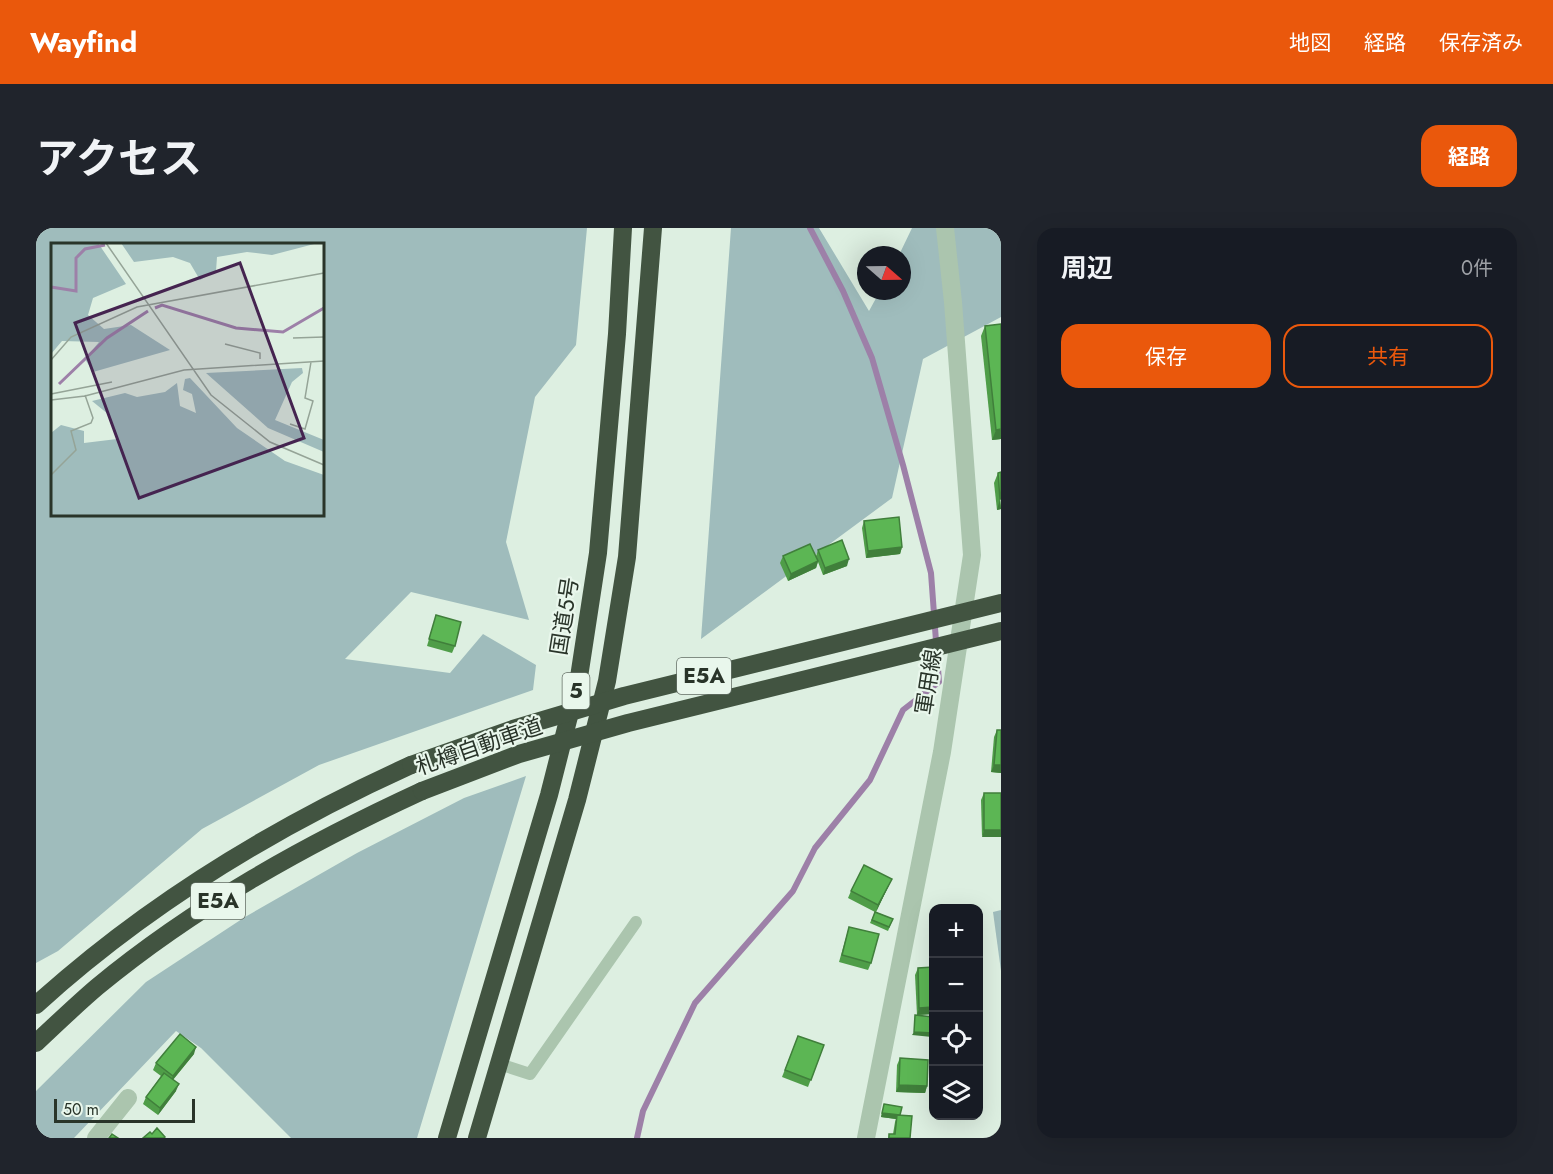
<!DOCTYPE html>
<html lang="ja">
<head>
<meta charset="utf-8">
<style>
	:root { --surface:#171b24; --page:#20242c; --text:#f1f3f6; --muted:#9ea1a6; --line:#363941; --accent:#ea580c }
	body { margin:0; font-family:Jost,"Noto Sans JP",sans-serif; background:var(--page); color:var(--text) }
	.controls { position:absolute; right:18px; bottom:18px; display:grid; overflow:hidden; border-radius:12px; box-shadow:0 6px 24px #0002 }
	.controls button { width:54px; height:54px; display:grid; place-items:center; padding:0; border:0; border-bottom:2px solid var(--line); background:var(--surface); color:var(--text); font:30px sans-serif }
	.compass { position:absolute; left:821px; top:18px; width:54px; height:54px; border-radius:50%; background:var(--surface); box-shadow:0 6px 24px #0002; rotate:110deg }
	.scale { position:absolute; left:18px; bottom:15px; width:141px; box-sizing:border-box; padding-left:6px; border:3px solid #293429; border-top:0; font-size:16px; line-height:21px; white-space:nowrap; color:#293429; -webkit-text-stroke:4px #e9f7ec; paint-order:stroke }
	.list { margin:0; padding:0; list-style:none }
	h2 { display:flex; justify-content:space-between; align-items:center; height:78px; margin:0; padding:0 24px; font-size:26px }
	h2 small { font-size:20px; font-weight:400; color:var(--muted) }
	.actions { display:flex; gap:12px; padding:18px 24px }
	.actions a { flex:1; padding:14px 0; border:2px solid var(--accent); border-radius:18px; text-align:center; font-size:21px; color:var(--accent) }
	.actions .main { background:var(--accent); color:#fff }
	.icon { flex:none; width:33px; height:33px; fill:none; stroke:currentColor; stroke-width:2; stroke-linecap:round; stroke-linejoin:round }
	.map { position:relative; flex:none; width:965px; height:910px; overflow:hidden; border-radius:18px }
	header { display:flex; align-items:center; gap:36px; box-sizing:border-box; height:84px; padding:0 30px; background:var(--accent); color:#fff }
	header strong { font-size:28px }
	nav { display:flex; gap:33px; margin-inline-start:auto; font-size:21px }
	.intro { display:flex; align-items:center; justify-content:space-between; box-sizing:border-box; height:144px; padding:0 36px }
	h1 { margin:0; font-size:42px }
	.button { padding:15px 27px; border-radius:18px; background:var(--accent); color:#fff; font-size:21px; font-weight:700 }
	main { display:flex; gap:36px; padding:0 36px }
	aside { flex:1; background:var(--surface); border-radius:18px; box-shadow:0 6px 24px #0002 }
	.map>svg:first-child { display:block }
</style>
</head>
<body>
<header>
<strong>Wayfind</strong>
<nav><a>地図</a><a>経路</a><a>保存済み</a></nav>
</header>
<div class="intro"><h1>アクセス</h1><a class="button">経路</a></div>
<main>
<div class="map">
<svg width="965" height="910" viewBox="0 0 965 910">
	<rect width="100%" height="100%" fill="#ddefe1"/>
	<g fill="#9fbcbc" fill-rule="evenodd">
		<path d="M0,0H551L540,117L499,169L470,314L493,392L375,364L309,431L414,445L447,406L500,437L497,462L283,537L166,601L22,723L0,735ZM286,16V286H16V16Z"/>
		<path d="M695,0H783L833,83L844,63H866V27H863L876,0H965V89L887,131L856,270L665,411Z"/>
		<path d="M490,548L381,910H255L165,820L140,803L38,910H0V863L110,754L209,689L321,625L428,570Z"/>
		<path d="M965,682V743L957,684Z"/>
	</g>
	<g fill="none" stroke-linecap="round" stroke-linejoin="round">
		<path stroke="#9d80a8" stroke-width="6" d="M601,910L607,883L659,775L757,663L779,620L834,552L867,482L903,454L895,345L867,237L836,130L807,63L774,0"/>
		<path stroke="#abc5ae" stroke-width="12" d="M463,836L494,846L600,694"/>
		<g stroke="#abc5ae" stroke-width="18">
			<path d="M60,910L92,870"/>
			<path d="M830,910L906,524L936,327L917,74L909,0"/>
		</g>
		<g stroke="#425441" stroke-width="18">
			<path d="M0,777C111,676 238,599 375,537"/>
			<path d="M0,815C20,796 40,777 61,759C159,678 271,616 386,563"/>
			<path d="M411,910L513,567L543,449L562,325L581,106L587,0"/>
			<path d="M441,910L541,572L571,453L591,329L617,0"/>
		</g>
		<g stroke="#425441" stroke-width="18">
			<path d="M375,537L477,501L588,468L965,375"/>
			<path d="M386,563L483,526L592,495L965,403"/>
		</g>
	</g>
	<g fill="#4f9d48">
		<path d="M949,98L965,211L956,212L945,108Z"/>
		<path d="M962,245L965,281L961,282L958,255Z"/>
		<path d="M828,293L866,319L864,326L830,330L826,300Z"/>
		<path d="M782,322L811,338L787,347L782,334L780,340L752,353L744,335L747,328H780Z"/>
		<path d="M400,387L419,418L416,425L391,418Z"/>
		<path d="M961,502L965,545L955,544L958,509Z"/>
		<path d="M948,565H965L946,609L945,572Z"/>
		<path d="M853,657L840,684L857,691L852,703L834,695L839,684L812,670L815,663Z"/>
		<path d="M813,699L835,735L832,742L803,734Z"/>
		<path d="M882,740L897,786L881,787L879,747Z"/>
		<path d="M762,808L788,817L772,859L746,849Z"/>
		<path d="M158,826L137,852L140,863L122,887L107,876L110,869L125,848L117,842L120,835Z"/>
		<path d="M864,830L891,858L889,865L860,864L861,837Z"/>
		<path d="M848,876L864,887L874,910H852L853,906H857L859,894L860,891L845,889Z"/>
	</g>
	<g fill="#407f3b">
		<path d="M965,201V211L956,212L960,202Z"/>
		<path d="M964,271L965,281L961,282Z"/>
		<path d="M866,319L864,326L830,330L832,323Z"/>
		<path d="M813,331L811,338L787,347L789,340Z"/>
		<path d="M782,333L780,340L752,353L755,346Z"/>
		<path d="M958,537H965V545L955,544Z"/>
		<path d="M948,602H965V609H946Z"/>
		<path d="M856,651L853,657L840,684L842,677Z"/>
		<path d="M897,779V786L881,787L883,780Z"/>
		<path d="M878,804L897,805L896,809L876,807Z"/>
		<path d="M160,819L158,826L134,855L137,848Z"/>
		<path d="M143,856L140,863L122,887L124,880Z"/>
		<path d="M863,857L891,858L889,865L860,864Z"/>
		<path d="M846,885L861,887L860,891L845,889Z"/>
	</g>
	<g fill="#5cb654" stroke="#407f3b" stroke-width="1.5">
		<path d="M965,96V201L960,202L949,98Z"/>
		<path d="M965,244V271H964L962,245Z"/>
		<path d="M863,289L866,319L832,323L828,293Z"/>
		<path d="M806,312L813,331L789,340L782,322Z"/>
		<path d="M774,316L782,333L755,346L747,328Z"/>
		<path d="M400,387L425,394L419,418L393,411Z"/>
		<path d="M961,502H965V537H958Z"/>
		<rect x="948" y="565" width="17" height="37"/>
		<path d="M828,637L856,651L842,677L815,663Z"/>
		<path d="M839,684L857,691L853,699L836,692Z"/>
		<path d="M813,699L843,706L835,735L806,727Z"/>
		<path d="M897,739V779L883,780L882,740Z"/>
		<path d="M879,787L897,789V805L878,804Z"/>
		<path d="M144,806L160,819L137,848L120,835Z"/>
		<path d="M762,808L788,817L775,852L749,842Z"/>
		<path d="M864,830L892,832L891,858L863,857Z"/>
		<path d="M128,845L143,856L124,880L110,869Z"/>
		<path d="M848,876L866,879L864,887L846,885Z"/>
		<path d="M861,887L876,888L874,910H853V906H859Z"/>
		<path d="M121,900L129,909L128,910H107L114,904L116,906Z"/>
		<path d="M76,906L82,910H73Z"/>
	</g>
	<g text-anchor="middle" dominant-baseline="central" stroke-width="4.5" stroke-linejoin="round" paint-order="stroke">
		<g fill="#e9f7ec" stroke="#636e64" stroke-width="1.5">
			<rect x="641" y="430" width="54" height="36" rx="4.5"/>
			<rect x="526.5" y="445" width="27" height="36" rx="4.5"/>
			<rect x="155" y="655" width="54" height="36" rx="4.5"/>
		</g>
		<g font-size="21" font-weight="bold" fill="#293429">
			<text x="668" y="448">E5A</text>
			<text x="540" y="463">5</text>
			<text x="182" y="673">E5A</text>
		</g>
		<g font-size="22" fill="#293429" stroke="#e9f7ec">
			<text transform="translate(528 388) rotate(-81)">国道5号</text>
			<text transform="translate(892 454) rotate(-81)">軍用線</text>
			<text transform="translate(443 518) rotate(-19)">札樽自動車道</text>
		</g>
	</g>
	<g transform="translate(15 15)">
		<rect width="273" height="273" fill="#ddefe1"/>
		<path d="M0,0H47L75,41L42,55L37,72L53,86L80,82L119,107L42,129L34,116L48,99L11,98L0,111ZM70,0H267L221,12L196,9L166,14L165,28L149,37L139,20L122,14L83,19ZM251,125L252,130L241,139L224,177L273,197V209L217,185L155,130ZM139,135L186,185L234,218L273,232V273H0V190L10,182L33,188V200L66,196L57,171L41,158L74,150L86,154L114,149L126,140L129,163L145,170L141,151L132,147L134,136Z" fill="#9fbcbc"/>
		<path fill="none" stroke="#9d80a8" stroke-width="3" d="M0,44L25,48V15L34,6L54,2M104,65L111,62L185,85L232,89L273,65M8,141L56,95L97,68"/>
		<path fill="none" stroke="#95a497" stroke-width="1.5" d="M55,0L160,152L219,199L273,222M242,95L273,94M174,101L209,110V116M0,117L20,94L86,64L273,30M0,151L61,139M0,157L34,153L133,127L273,118M239,181L254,186L262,158L254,155L260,119M0,232L25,207L20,188L40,180L42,175L34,152"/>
		<path fill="#452450" fill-opacity="0.15" stroke="#452450" stroke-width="3" d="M189,20L253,195L88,255L24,80Z"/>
		<rect width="273" height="273" fill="none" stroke="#293429" stroke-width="3"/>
	</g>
</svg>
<div class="controls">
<button>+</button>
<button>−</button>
<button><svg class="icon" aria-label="locate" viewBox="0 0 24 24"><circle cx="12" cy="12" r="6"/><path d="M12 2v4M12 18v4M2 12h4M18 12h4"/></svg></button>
<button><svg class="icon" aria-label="layers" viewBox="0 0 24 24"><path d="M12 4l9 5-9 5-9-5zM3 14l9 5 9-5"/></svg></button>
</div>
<svg class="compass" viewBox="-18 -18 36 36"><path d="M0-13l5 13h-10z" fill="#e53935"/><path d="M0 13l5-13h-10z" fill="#9ea1a6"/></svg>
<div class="scale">50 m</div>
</div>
<aside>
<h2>周辺<small>0件</small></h2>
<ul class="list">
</ul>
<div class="actions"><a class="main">保存</a><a>共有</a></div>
</aside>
</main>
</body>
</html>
